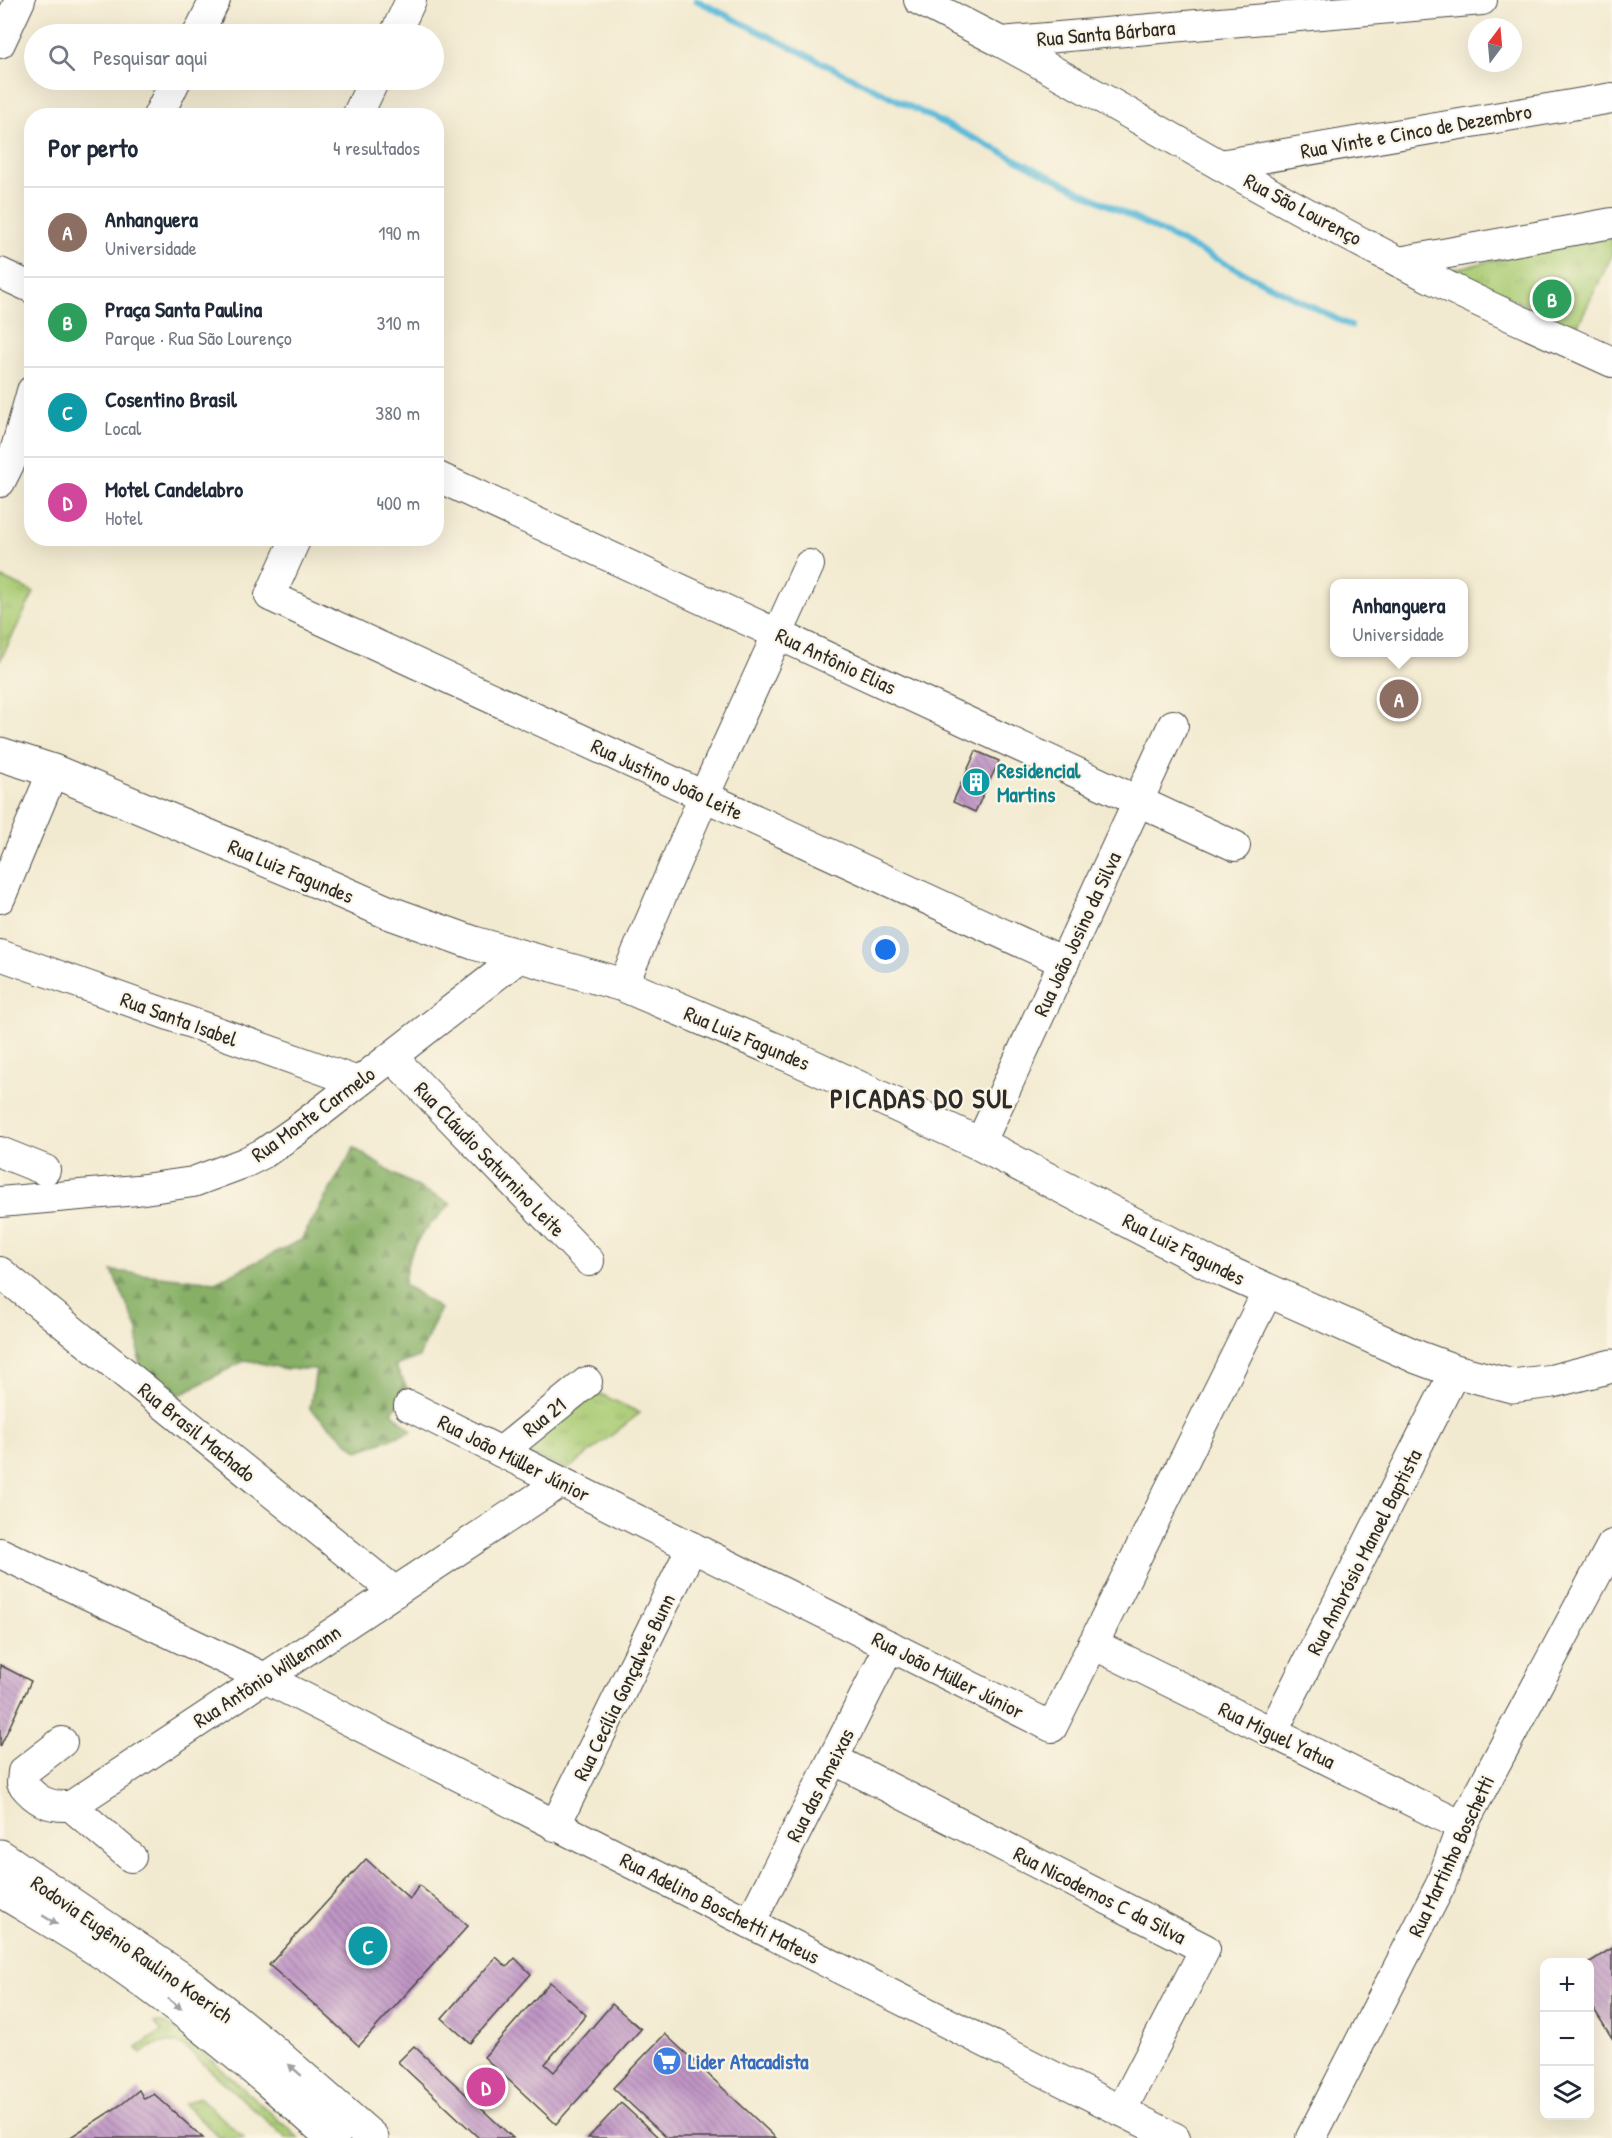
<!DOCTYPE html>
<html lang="pt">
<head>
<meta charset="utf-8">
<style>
	:root { --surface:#fff; --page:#f6f6f7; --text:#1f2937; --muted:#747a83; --line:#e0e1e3; --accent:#7c3aed }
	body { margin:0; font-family:"Patrick Hand",sans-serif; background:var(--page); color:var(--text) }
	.controls { position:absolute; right:18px; bottom:18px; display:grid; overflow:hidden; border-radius:12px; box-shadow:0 6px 24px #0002 }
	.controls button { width:54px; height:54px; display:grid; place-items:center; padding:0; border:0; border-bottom:2px solid var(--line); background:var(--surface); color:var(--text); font:30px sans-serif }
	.compass { position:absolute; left:1468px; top:18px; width:54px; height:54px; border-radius:50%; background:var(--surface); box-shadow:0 6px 24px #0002; rotate:16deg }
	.you { position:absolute; left:886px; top:950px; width:21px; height:21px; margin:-15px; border:4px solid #fff; border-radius:50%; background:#1a73e8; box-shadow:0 0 0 9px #1a73e833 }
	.badge { display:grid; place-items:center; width:39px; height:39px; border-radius:50%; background:var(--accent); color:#fff; font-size:20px; font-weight:700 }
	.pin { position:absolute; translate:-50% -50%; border:3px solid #fff; box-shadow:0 2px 6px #0006 }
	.popup { position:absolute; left:1330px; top:579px; width:138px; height:78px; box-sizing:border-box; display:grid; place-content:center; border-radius:12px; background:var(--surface); filter:drop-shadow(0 2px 4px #0005); font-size:20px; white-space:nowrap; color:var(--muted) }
	.popup b { font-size:22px; color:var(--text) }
	.popup::after { content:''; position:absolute; left:50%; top:100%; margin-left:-12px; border:12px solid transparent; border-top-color:var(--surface) }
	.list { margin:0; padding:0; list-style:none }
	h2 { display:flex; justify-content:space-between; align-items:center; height:78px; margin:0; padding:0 24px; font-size:26px }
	h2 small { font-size:20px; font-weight:400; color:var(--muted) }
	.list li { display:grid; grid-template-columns:39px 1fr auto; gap:18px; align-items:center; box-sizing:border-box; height:90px; padding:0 24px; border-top:2px solid var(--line) }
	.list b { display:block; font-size:22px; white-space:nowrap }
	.list p { margin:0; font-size:20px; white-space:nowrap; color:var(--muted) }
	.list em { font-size:20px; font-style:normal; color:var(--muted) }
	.icon { flex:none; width:33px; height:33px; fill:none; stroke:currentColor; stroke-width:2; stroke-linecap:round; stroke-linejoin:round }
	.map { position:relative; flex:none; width:1612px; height:2138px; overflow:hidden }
	.search { position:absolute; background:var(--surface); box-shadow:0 6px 24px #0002; left:24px; top:24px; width:420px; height:66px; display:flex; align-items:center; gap:15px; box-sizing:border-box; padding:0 21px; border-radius:33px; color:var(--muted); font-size:22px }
	.panel { position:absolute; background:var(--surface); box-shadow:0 6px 24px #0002; left:24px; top:108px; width:420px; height:438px; border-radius:24px }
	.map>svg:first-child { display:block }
</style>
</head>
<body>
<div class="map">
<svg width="1612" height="2138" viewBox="0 0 1612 2138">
	<defs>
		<pattern id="grass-tufts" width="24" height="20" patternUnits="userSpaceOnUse" patternTransform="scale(1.5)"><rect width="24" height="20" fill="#aacc75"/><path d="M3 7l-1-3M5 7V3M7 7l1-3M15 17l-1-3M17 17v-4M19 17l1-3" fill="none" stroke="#92af65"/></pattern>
		<pattern id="forest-firs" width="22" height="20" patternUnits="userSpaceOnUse" patternTransform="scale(1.5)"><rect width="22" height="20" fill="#87b066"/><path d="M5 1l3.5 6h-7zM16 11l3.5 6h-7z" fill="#6f8f54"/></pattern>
		<pattern id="building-back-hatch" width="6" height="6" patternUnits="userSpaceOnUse" patternTransform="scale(1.5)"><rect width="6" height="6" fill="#bf95c5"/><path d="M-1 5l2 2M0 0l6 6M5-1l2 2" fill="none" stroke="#9b7aa0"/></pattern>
	</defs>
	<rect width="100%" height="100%" fill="#fcf5e5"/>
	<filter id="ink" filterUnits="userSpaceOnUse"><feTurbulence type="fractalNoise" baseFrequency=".0167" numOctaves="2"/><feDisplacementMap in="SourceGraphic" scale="12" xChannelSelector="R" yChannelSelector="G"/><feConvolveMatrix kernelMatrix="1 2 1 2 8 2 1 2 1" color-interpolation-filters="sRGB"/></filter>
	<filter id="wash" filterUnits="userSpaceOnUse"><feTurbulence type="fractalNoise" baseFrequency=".008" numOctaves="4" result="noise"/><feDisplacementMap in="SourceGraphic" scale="24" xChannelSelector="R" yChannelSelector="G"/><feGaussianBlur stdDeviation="1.35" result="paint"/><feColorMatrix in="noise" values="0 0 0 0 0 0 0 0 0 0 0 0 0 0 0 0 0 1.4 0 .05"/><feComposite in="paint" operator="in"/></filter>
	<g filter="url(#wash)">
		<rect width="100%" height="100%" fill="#f2ead0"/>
		<g fill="url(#grass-tufts)" stroke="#6a7c50" stroke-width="1.5">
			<path d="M1612,233V255L1576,329L1451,270Z"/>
			<path d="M0,577L34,592L0,661Z"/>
			<path d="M598,1393L640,1413L567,1470L523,1451Z"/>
			<path d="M154,2023H164L176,2029L299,2138H286L182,2045C163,2040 156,2043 141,2053L137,2048L162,2031Z"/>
			<path d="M199,2097L244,2138H220L184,2104Z"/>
		</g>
		<path fill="url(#forest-firs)" stroke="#596e48" stroke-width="1.5" d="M354,1148L395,1175L451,1204C424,1230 408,1243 404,1284L440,1309L419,1357L395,1366L409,1391L392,1412L412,1431L358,1451L310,1409L316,1369H286L246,1360L175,1397L139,1369L138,1330L112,1271L215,1282L301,1240Z"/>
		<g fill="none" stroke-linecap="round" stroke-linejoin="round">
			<path stroke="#5bbad9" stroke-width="6" d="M696,0L1351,326"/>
		</g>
		<g id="blocks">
			<g fill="url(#building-back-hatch)">
				<path d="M976,751L999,761L975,812L953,802Z"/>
				<path d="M0,1665L31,1681L0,1747Z"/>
				<path d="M366,1859L410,1899L419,1885L468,1926L359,2046L315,2005L269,1965Z"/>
				<path d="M1612,1948V2038L1590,2003V1962Z"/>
				<path d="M496,1957L507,1967L515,1958L531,1974L470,2043L442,2018Z"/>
				<path d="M550,1982L586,2015L545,2064L554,2072L612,2004L641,2029L556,2124L484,2057Z"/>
				<path d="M665,2034L776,2138H667L613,2088Z"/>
				<path d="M414,2046L513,2138H479L398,2062Z"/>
				<path d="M139,2090L144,2099L154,2094L203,2138H69L122,2104Z"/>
				<path d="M621,2103L659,2138H588Z"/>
			</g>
		</g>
	</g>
	<g filter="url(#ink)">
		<use href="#blocks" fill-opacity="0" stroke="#494844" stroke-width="1.5"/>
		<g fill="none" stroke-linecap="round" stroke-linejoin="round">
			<g stroke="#494844" stroke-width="32">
				<g id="minor">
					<path d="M919,0L1001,42L1482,0"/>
					<path d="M198,34L215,0"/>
					<path d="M395,34L411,0"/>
					<path d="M1001,42C1148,122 1292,210 1443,284C1498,312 1556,336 1612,362"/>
					<path d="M0,43L20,0"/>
					<path d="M158,116L176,80"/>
					<path d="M357,116L374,80"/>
					<path d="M1220,165L1612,98"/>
					<path d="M1399,262L1612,223"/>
					<path d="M0,273L32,288"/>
					<path d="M436,476L1235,846"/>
					<path d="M0,482L15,452L32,391"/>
					<path d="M296,538L270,596L1064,962"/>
					<path d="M0,898L53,771"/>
					<path d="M0,955L358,1082"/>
					<path d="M623,985L704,796L809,565"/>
					<path d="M392,1057L589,1261"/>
					<path d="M980,1144L1173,725"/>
					<path d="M0,1152L45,1170"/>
					<path d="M0,1202L137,1190L193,1182L244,1163L264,1153L297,1130L521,956"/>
					<path d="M0,1272L395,1592"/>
					<path d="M409,1406L1052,1727L1268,1291"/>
					<path d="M501,1452L587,1382"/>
					<path d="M0,1553L265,1678L1175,2138"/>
					<path d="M1093,1644L1462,1826"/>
					<path d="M1272,1733L1455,1371"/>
					<path d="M62,1742L23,1772L22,1783C36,1801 48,1807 71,1806L561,1482"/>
					<path d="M833,1759L1205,1949L1121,2111"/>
					<path d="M71,1806L131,1857"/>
					<path d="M555,1826L692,1547"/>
					<path d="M750,1923L890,1646"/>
					<path d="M1311,2138L1440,1886L1462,1826L1612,1545"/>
				</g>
			</g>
			<g stroke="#494844" stroke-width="35">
				<g id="major">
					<path d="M0,754L53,771L328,886L385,911L474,943L623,985L793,1057L980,1144L1218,1268L1417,1357L1455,1371L1512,1386L1553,1381L1612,1366"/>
					<path d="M0,1856L192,1986L263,2043L372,2138"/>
					<path d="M0,1890C43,1916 87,1941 128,1970C200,2021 268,2079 333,2138"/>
				</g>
			</g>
			<use href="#minor" stroke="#fff" stroke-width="30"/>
			<use href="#major" stroke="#fff" stroke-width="33"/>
		</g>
		<defs><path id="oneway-solid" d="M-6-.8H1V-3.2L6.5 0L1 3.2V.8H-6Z" transform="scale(1.5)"/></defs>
		<g fill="#a0a0a0">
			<use href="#oneway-solid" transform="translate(50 1920) rotate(31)"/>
			<use href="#oneway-solid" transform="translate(175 2004) rotate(37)"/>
			<use href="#oneway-solid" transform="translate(295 2070) rotate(-139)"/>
		</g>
	</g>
	<defs>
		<g id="building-disc" transform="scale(1.5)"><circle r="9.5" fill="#0f9aa8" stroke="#fcf5e5"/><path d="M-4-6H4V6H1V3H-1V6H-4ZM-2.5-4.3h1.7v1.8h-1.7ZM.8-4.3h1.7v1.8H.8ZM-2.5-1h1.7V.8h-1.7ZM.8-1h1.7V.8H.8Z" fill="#fff"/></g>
		<g id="supermarket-disc" transform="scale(1.5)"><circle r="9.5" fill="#3f7fe0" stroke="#fcf5e5"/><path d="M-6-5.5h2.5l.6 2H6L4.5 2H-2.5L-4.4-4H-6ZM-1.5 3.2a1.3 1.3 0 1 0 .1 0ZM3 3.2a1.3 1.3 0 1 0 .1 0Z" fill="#fff"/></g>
	</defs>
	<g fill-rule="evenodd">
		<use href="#building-disc" x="976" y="782"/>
		<use href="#supermarket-disc" x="667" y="2061"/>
	</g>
	<g text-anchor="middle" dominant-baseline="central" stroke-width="4.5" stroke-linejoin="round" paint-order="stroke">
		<g font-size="21" fill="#2b2b2b" stroke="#fcf5e5">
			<text transform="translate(1106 33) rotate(-5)">Rua Santa Bárbara</text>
			<text transform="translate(1416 131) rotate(-10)">Rua Vinte e Cinco de Dezembro</text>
			<text transform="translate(1303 209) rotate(28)">Rua São Lourenço</text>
			<text transform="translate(836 661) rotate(25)">Rua Antônio Elias</text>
			<text transform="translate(667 779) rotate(25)">Rua Justino João Leite</text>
			<text transform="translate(291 871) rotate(23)">Rua Luiz Fagundes</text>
			<text transform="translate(1077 934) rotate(-65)">Rua João Josino da Silva</text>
			<text transform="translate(179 1019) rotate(20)">Rua Santa Isabel</text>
			<text transform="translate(747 1038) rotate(23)">Rua Luiz Fagundes</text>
			<text transform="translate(313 1114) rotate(-36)">Rua Monte Carmelo</text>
			<text transform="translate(490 1159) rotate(46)">Rua Cláudio Saturnino Leite</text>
			<text transform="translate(1184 1249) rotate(27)">Rua Luiz Fagundes</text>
			<text transform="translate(544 1417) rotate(-39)">Rua 21</text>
			<text transform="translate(197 1432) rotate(39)">Rua Brasil Machado</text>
			<text transform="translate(514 1458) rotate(27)">Rua João Müller Júnior</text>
			<text transform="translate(1364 1552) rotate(-63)">Rua Ambrósio Manoel Baptista</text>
			<text transform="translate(948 1675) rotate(27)">Rua João Müller Júnior</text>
			<text transform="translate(267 1676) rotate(-33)">Rua Antônio Willemann</text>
			<text transform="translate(624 1687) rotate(-64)">Rua Cecília Gonçalves Bunn</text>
			<text transform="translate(1277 1735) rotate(26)">Rua Miguel Yatua</text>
			<text transform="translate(820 1785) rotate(-63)">Rua das Ameixas</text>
			<text transform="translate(1451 1856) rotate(-65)">Rua Martinho Boschetti</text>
			<text transform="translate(1100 1895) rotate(27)">Rua Nicodemos C da Silva</text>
			<text transform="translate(720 1908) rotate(27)">Rua Adelino Boschetti Mateus</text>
			<text transform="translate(132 1949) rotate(35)">Rodovia Eugênio Raulino Koerich</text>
		</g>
		<g font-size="21" font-weight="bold" fill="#0d838f" stroke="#fcf5e5" text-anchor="start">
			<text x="997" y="770">Residencial<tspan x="997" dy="24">Martins</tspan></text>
		</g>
		<g font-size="21" font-weight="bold" fill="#366cbe" stroke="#fcf5e5" text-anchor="start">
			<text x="688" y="2061">Lider Atacadista</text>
		</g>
		<g font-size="27" font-weight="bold" letter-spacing="1.5" fill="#2b2b2b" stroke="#fcf5e5">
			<text x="922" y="1098">PICADAS DO SUL</text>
		</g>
	</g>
</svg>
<div class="controls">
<button>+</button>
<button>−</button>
<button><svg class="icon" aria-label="layers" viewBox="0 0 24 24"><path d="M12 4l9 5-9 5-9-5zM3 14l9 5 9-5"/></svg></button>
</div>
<svg class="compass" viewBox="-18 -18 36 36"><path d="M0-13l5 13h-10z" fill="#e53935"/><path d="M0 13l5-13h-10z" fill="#747a83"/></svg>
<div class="you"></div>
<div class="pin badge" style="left:1399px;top:699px;background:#8d6e63">A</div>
<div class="popup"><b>Anhanguera</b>Universidade</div>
<div class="pin badge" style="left:1552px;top:299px;background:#2e9e5b">B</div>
<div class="pin badge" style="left:368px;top:1946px;background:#0f9aa8">C</div>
<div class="pin badge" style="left:486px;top:2087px;background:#d1479c">D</div>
<div class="search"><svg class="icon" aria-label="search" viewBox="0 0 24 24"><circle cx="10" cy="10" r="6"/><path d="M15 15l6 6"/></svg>Pesquisar aqui</div>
<section class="panel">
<h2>Por perto<small>4 resultados</small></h2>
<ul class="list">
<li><span class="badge" style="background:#8d6e63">A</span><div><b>Anhanguera</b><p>Universidade</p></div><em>190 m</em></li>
<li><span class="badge" style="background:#2e9e5b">B</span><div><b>Praça Santa Paulina</b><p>Parque · Rua São Lourenço</p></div><em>310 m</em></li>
<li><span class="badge" style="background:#0f9aa8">C</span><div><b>Cosentino Brasil</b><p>Local</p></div><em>380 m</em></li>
<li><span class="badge" style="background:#d1479c">D</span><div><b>Motel Candelabro</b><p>Hotel</p></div><em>400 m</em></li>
</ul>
</section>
</div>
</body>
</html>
